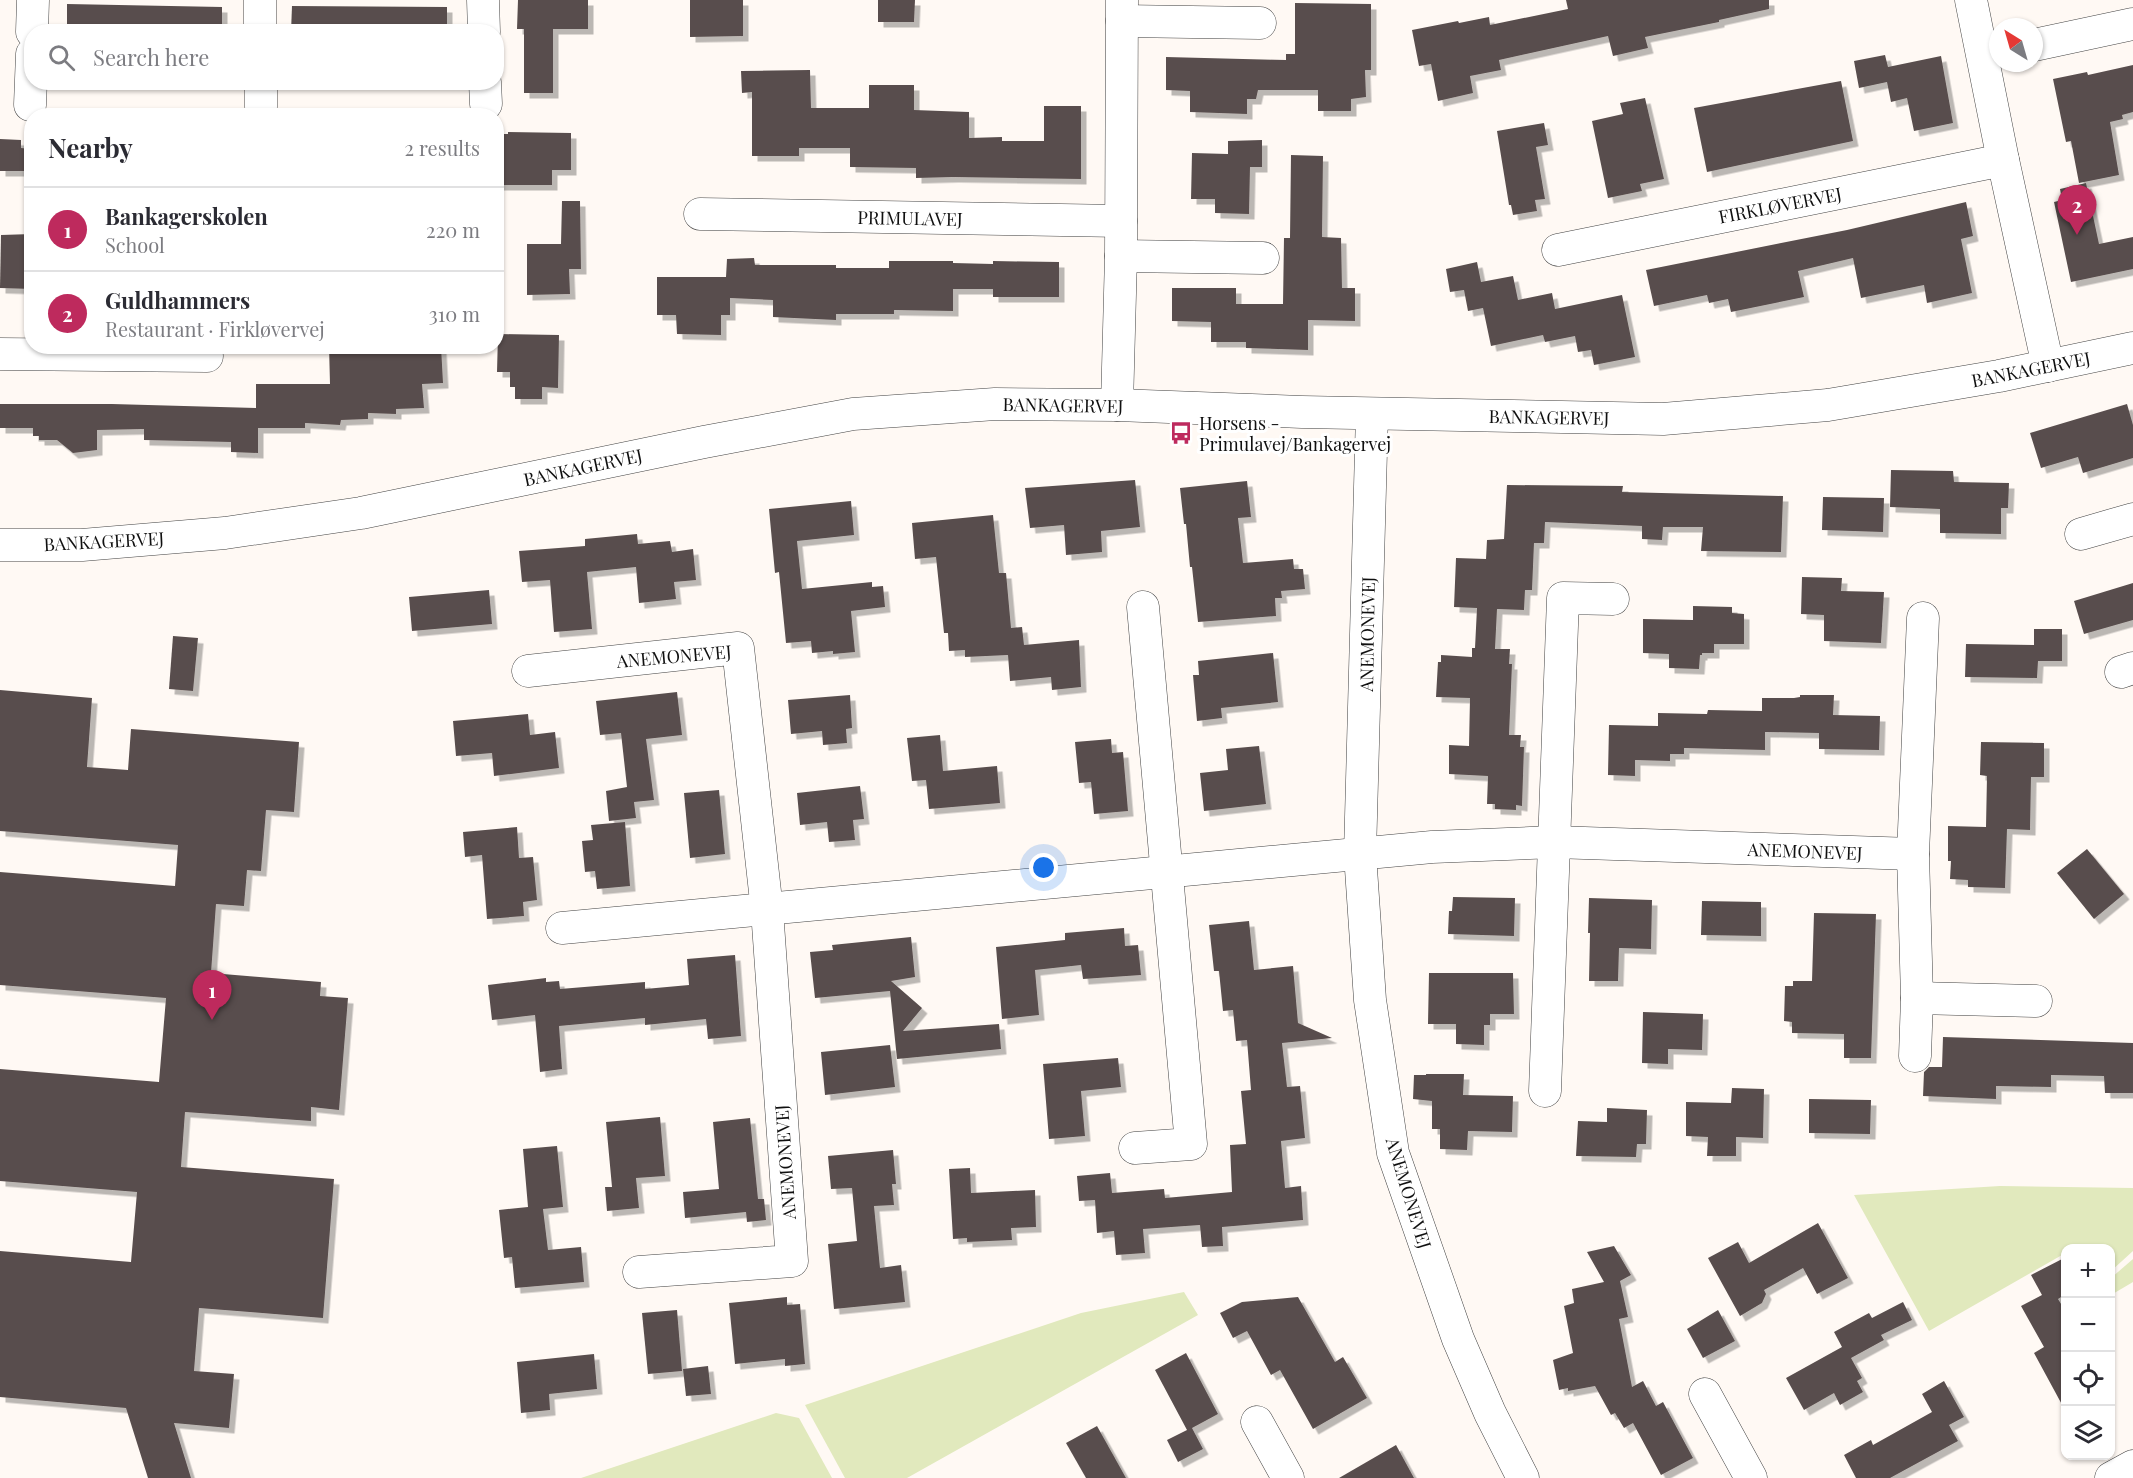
<!DOCTYPE html>
<html lang="en">
<head>
<meta charset="utf-8">
<style>
	:root { --surface:#fff; --page:#f2f2f3; --text:#2b2b33; --muted:#7c7c81; --line:#e1e1e2; --accent:#be2a5d }
	body { margin:0; font-family:"Playfair Display",serif; background:var(--page); color:var(--text) }
	.controls { position:absolute; right:18px; bottom:18px; display:grid; overflow:hidden; border-radius:12px; box-shadow:0 2px 4px #0004 }
	.controls button { width:54px; height:54px; display:grid; place-items:center; padding:0; border:0; border-bottom:2px solid var(--line); background:var(--surface); color:var(--text); font:30px sans-serif }
	.compass { position:absolute; left:1989px; top:18px; width:54px; height:54px; border-radius:50%; background:var(--surface); box-shadow:0 2px 4px #0004; rotate:323deg }
	.you { position:absolute; left:1044px; top:868px; width:21px; height:21px; margin:-15px; border:4px solid #fff; border-radius:50%; background:#1a73e8; box-shadow:0 0 0 9px #1a73e833 }
	.badge { display:grid; place-items:center; width:39px; height:39px; border-radius:50%; background:var(--accent); color:#fff; font-size:20px; font-weight:700 }
	.pin { position:absolute; translate:-50% -50px; filter:drop-shadow(0 2px 3px #0008) }
	.pin::after { content:''; position:absolute; top:32px; width:21px; height:18px; background:inherit; clip-path:polygon(0 0,100% 0,50% 100%) }
	.list { margin:0; padding:0; list-style:none }
	h2 { display:flex; justify-content:space-between; align-items:center; height:78px; margin:0; padding:0 24px; font-size:26px }
	h2 small { font-size:20px; font-weight:400; color:var(--muted) }
	.list li { display:grid; grid-template-columns:39px 1fr auto; gap:18px; align-items:center; box-sizing:border-box; height:84px; padding:0 24px; border-top:2px solid var(--line) }
	.list b { display:block; font-size:22px; white-space:nowrap }
	.list p { margin:0; font-size:20px; white-space:nowrap; color:var(--muted) }
	.list em { font-size:20px; font-style:normal; color:var(--muted) }
	.icon { flex:none; width:33px; height:33px; fill:none; stroke:currentColor; stroke-width:2; stroke-linecap:round; stroke-linejoin:round }
	.map { position:relative; flex:none; width:2133px; height:1478px; overflow:hidden }
	.search { position:absolute; background:var(--surface); box-shadow:0 2px 4px #0004; left:24px; top:24px; width:480px; height:66px; display:flex; align-items:center; gap:15px; box-sizing:border-box; padding:0 21px; border-radius:24px; color:var(--muted); font-size:22px }
	.panel { position:absolute; background:var(--surface); box-shadow:0 2px 4px #0004; left:24px; top:108px; width:480px; height:246px; border-radius:24px }
	.map>svg:first-child { display:block }
</style>
</head>
<body>
<div class="map">
<svg width="2133" height="1478" viewBox="0 0 2133 1478">
	<defs>
		<filter id="shadow"><feDropShadow dx="5.5" dy="5.5" stdDeviation="0" flood-color="#0004"/></filter>
	</defs>
	<rect width="100%" height="100%" fill="#fff9f4"/>
	<g fill="#e1e9bd">
		<path d="M2000,1186L2133,1188V1251L2111,1271L2110,1248H2066L2065,1261L2062,1255L1929,1331L1854,1195Z"/>
		<path d="M2133,1259V1282L2111,1295V1278Z"/>
		<path d="M1184,1292L1198,1315L907,1478H845L805,1405L1081,1313Z"/>
		<path d="M776,1413L799,1418L832,1478H581Z"/>
	</g>
	<g fill="#594e4d" filter="url(#shadow)">
		<path d="M518,0H588V29H553V93H524V29H517Z"/>
		<path d="M690,0H743V36L690,37Z"/>
		<path d="M878,0H915L914,22H878Z"/>
		<path d="M1566,0H1769V9L1719,20V22L1645,37L1648,48L1613,56L1608,36L1499,60L1501,70L1470,76L1473,93L1438,101L1431,64L1419,66L1412,30L1458,21L1459,23L1489,17L1490,25L1568,9Z"/>
		<path d="M1295,3L1371,4V70H1365L1366,97L1351,99V111H1318V90H1258L1256,99H1247V114L1190,112V91L1166,90V57L1286,60V54H1295Z"/>
		<path d="M67,4L222,7V32H67Z"/>
		<path d="M292,6L447,7V32H291Z"/>
		<path d="M1885,55L1888,67L1941,56L1953,123L1914,131L1907,98L1891,102L1887,82L1859,88L1854,61Z"/>
		<path d="M2133,65V112L2122,115L2123,119L2110,122L2119,175L2079,183L2071,141L2066,142L2053,79L2087,72L2088,75Z"/>
		<path d="M810,70L811,108H869V85H914V110L969,112V138L1002,137V141H1044V106H1081V179L953,177L916,178V168L850,167V148H799V156H752V92L742,93L741,71Z"/>
		<path d="M1841,81L1853,141L1707,172L1694,108Z"/>
		<path d="M1645,98L1664,179L1640,184L1642,191L1608,198L1592,121L1623,114L1620,103Z"/>
		<path d="M1544,123L1548,145L1536,147L1545,199L1535,200L1537,211L1513,215L1511,205H1509L1497,131Z"/>
		<path d="M508,132L571,133V170H552V185H496V134H508Z"/>
		<path d="M0,139L21,140V148L32,149V171H0Z"/>
		<path d="M1262,140V167H1250L1249,214L1215,213V199H1191L1192,153L1228,154V141Z"/>
		<path d="M1291,155L1323,156L1322,237L1341,238L1342,288H1355V321L1308,320V350L1246,348V342H1211V322L1172,321V288H1236V304H1283L1284,238H1290Z"/>
		<path d="M2086,183L2099,244L2133,237V269L2071,282L2054,202L2062,200L2060,189Z"/>
		<path d="M562,201H580L581,269H569L570,294L527,295V244H561Z"/>
		<path d="M1966,202L1973,236L1961,239L1972,293L1927,303L1924,285L1861,298L1853,258L1798,271L1804,297L1731,312L1728,299L1709,303L1707,295L1654,306L1646,270L1847,230Z"/>
		<path d="M32,234V289L0,288L1,235Z"/>
		<path d="M754,258L755,265H836V268H889V261H953V263L993,264V261L1059,262V297H993V289H953V311L894,310V314H836V320L773,317V300L730,298V315H721V335L677,334L676,315H657V277H726L727,259Z"/>
		<path d="M1477,262L1481,282L1513,276L1518,300L1552,293L1555,309L1622,295L1635,357L1594,365L1591,350L1578,352L1575,336L1545,342L1543,335L1491,346L1483,308L1468,311L1464,290L1450,292L1446,269Z"/>
		<path d="M498,334L559,335L558,388L542,387V399H515V387H510V372H497Z"/>
		<path d="M329,346H441L443,383L422,384L424,408L396,409V414L368,413V419L341,420L340,425L305,423V428H258V453L231,452V442L144,440V429L97,430V450L73,453L57,440H39V436H33V428H0V404H112L256,408V384H330Z"/>
		<path d="M2127,404L2133,425V458L2083,473L2078,457L2041,468L2030,433Z"/>
		<path d="M1891,470L1953,471L1954,482L2009,483L2008,508H2001V534L1940,533V509L1890,507Z"/>
		<path d="M1135,480L1140,527L1101,531L1102,552L1066,555L1064,525L1030,528L1025,488Z"/>
		<path d="M1247,481L1251,517L1238,518L1243,563L1293,559L1294,569H1303L1305,589L1281,591L1282,598H1275L1276,616L1198,622L1192,567H1190L1186,524H1184L1180,488Z"/>
		<path d="M1507,485L1623,486L1622,492L1783,496L1781,552L1701,551L1703,527H1663L1662,540L1642,539V526L1545,522L1544,543H1534L1532,590H1525L1524,610L1497,609L1495,649H1510L1509,664H1512L1509,735H1521L1520,747H1524L1522,806L1516,805V810L1495,809V804H1487L1488,776L1449,774V745L1469,746L1470,698L1436,697L1438,662H1441V655L1472,657V648H1475L1477,608L1454,607L1456,558L1486,559L1487,540L1504,539Z"/>
		<path d="M1823,497L1884,498L1883,532L1822,530Z"/>
		<path d="M851,501L854,535L797,541L802,589L872,582V587L883,586L885,607L851,611L855,652L833,654V651L812,653L811,641L786,643L779,572L775,573L769,509Z"/>
		<path d="M993,515L999,573H1006L1011,628L1022,627L1024,645L1079,640L1081,687L1052,690L1051,677L1010,681L1008,655L965,657V650L949,651L948,633H944L936,557L915,559L912,523Z"/>
		<path d="M637,534L638,544L670,541L672,552L693,549L696,580L674,582L676,599L639,603L636,567L587,572L592,629L554,632L550,580L522,582L519,551L585,546V539Z"/>
		<path d="M1802,577L1842,578L1841,591L1884,592L1881,643L1824,641V615L1801,614Z"/>
		<path d="M2133,583V620L2084,634L2074,601Z"/>
		<path d="M489,590L492,624L412,631L409,597Z"/>
		<path d="M1693,606L1732,607V613L1744,614V644H1714V653H1702V655H1700L1699,669L1669,668V654L1643,653V619L1693,620Z"/>
		<path d="M2034,629H2062V661H2038L2037,678L1965,677L1966,644L2034,645Z"/>
		<path d="M173,636L198,638L193,691L169,689Z"/>
		<path d="M1273,653L1278,702L1221,708L1222,718L1197,721L1193,675H1199L1198,661Z"/>
		<path d="M0,690L92,698L87,767L128,770L131,729L299,742L294,812L266,810L261,871L247,870L244,906L216,904L211,973L321,982L320,996L348,998L339,1110L311,1107V1121L185,1112L181,1167L334,1179L323,1318L199,1308L194,1371L234,1374L229,1428L174,1423L191,1478H148L126,1408L0,1397V1251L131,1262L137,1192L0,1181V1069L159,1082L166,998L0,985V872L175,886L178,845L0,831Z"/>
		<path d="M677,692L682,735L646,739L654,800L634,802L636,818L609,821L606,791L627,787L621,733L600,735L596,701Z"/>
		<path d="M850,695L852,728L846,729L847,743L823,745L822,731L791,734L788,700Z"/>
		<path d="M1800,695H1834L1833,715L1880,716L1879,750L1819,749V733L1765,732V750L1684,748V754H1670V761L1635,760V776L1608,775L1609,725L1658,726V713L1707,714L1708,710L1762,711V698H1794L1800,697Z"/>
		<path d="M528,714L530,735L555,732L559,768L494,776L492,753L456,756L453,721Z"/>
		<path d="M940,735L943,771L997,766L1000,803L929,809L926,780L912,781L907,738Z"/>
		<path d="M1111,739L1112,753L1123,752L1128,811L1094,814L1091,782L1079,783L1075,742Z"/>
		<path d="M1981,742L2044,743V777H2031L2030,830L2007,829L2005,888L1968,887V880L1950,879L1951,861H1948V826L1986,827L1987,776L1980,775Z"/>
		<path d="M1259,746L1266,804L1204,811L1200,773L1228,770L1226,749Z"/>
		<path d="M860,786L864,819L853,820L855,840L829,842L827,822L800,825L797,793Z"/>
		<path d="M719,790L725,854L690,858L684,793Z"/>
		<path d="M625,822L630,886L597,889L595,871L585,872L582,841L593,840L591,825Z"/>
		<path d="M517,827L519,858L533,857L537,900L523,902L524,916L487,919L482,855L465,857L463,832Z"/>
		<path d="M2087,849L2124,894L2094,919L2057,873Z"/>
		<path d="M1453,897L1515,898L1514,936L1448,934L1449,911H1452Z"/>
		<path d="M1589,898L1652,900L1651,949L1619,948L1618,981H1589L1590,933H1588Z"/>
		<path d="M1702,901L1761,902V936L1701,935Z"/>
		<path d="M1814,913L1876,914L1871,1058H1844V1034L1792,1033V1022L1784,1021L1785,986H1793V981H1812Z"/>
		<path d="M1249,921L1254,970L1293,966L1298,1023L1332,1038L1282,1043L1287,1087L1300,1086L1305,1138L1281,1141L1285,1188L1301,1186L1303,1220L1222,1227L1223,1246L1202,1247L1200,1225L1143,1229L1145,1253L1116,1255L1114,1231L1097,1233L1095,1200L1079,1201L1077,1176L1110,1173L1112,1193L1164,1189L1165,1198L1232,1192L1230,1145L1246,1144L1241,1091L1251,1090L1247,1040L1236,1041L1233,1010L1223,1011L1219,971H1214L1209,925Z"/>
		<path d="M1124,928L1125,946L1138,945L1141,975L1083,979L1081,965L1035,970L1039,1015L1002,1019L996,947L1065,940V933Z"/>
		<path d="M911,937L915,977L891,981L922,1008L903,1031L999,1024L1001,1049L897,1059L890,991L815,998L810,952L833,950L832,945Z"/>
		<path d="M735,955L741,1036L708,1039L706,1019L645,1025V1018L559,1026L562,1069L540,1072L535,1015L492,1020L488,985L546,978V982L559,981L560,989L645,982V989L689,985L687,959Z"/>
		<path d="M1429,973H1513L1514,1014H1490V1025H1484V1045L1456,1044V1024H1428Z"/>
		<path d="M1643,1012L1703,1014L1702,1050L1668,1049V1064L1642,1063Z"/>
		<path d="M1943,1037L2133,1043V1093H2105L2104,1076L2051,1075V1087L1996,1086V1099L1923,1096L1924,1072L1929,1067H1942Z"/>
		<path d="M890,1045L895,1087L825,1095L821,1052Z"/>
		<path d="M1118,1058L1121,1087L1081,1091L1085,1136L1049,1139L1043,1064Z"/>
		<path d="M1426,1074H1464L1463,1095L1513,1096L1512,1132L1468,1131L1467,1150L1440,1149V1129H1432V1101L1413,1099L1414,1075H1426Z"/>
		<path d="M1732,1088L1764,1089L1763,1138L1736,1137V1156H1707L1708,1137L1686,1136V1102L1731,1103Z"/>
		<path d="M1809,1099L1871,1100L1870,1134L1809,1133Z"/>
		<path d="M1607,1108L1647,1110L1646,1144H1637L1636,1157L1576,1156L1578,1121L1607,1122Z"/>
		<path d="M660,1117L665,1176L636,1178L639,1208L607,1211L605,1187H612L606,1122Z"/>
		<path d="M750,1118L758,1199H764L766,1220L747,1222L746,1212L685,1218L683,1192L719,1189L713,1122Z"/>
		<path d="M557,1146L563,1207L543,1209L548,1250L581,1247L584,1282L515,1288L512,1257L504,1258L499,1210L528,1207L523,1149Z"/>
		<path d="M893,1150L896,1184H892L894,1205L874,1206L880,1268L901,1265L905,1302L834,1309L828,1244L857,1241L852,1188L831,1189L828,1156Z"/>
		<path d="M970,1168L971,1193L1035,1190L1036,1227L1011,1228L1012,1240L967,1242V1238L953,1239L949,1169Z"/>
		<path d="M1818,1223L1848,1278L1817,1294L1803,1268L1764,1290L1766,1294L1762,1303L1740,1316L1708,1258L1738,1242L1749,1263Z"/>
		<path d="M1614,1246L1631,1275L1620,1281L1628,1317L1619,1319L1632,1387L1643,1381L1656,1406L1663,1402L1693,1458L1661,1475L1633,1423L1624,1428L1615,1413L1611,1415L1595,1386L1568,1391V1388L1559,1390L1553,1360L1573,1353L1564,1306L1574,1303L1572,1289L1604,1282L1587,1252Z"/>
		<path d="M2066,1257V1294L2058,1299L2066,1312V1412L2034,1353L2044,1347L2021,1306L2042,1295L2031,1275Z"/>
		<path d="M787,1297V1305L800,1304L805,1364L785,1366V1359L735,1364L729,1303Z"/>
		<path d="M1298,1297L1335,1362L1343,1357L1367,1398L1313,1429L1280,1370L1271,1375L1247,1331L1233,1338L1220,1313L1242,1302Z"/>
		<path d="M1903,1302L1912,1320L1881,1335L1884,1340L1851,1358L1862,1378L1857,1381L1863,1392L1840,1405L1834,1393L1804,1410L1786,1378L1842,1347L1834,1332L1869,1313L1872,1318Z"/>
		<path d="M677,1310L682,1371L648,1374L642,1313Z"/>
		<path d="M1718,1310L1735,1341L1703,1358L1687,1329Z"/>
		<path d="M1186,1353L1218,1414L1192,1428L1203,1449L1178,1462L1167,1440L1187,1430L1155,1370Z"/>
		<path d="M594,1354L597,1389L549,1394L550,1410L521,1413L517,1362Z"/>
		<path d="M708,1366L711,1394L686,1396L683,1369Z"/>
		<path d="M1944,1381L1964,1417L1949,1425L1958,1441L1890,1478H1856L1844,1455L1871,1440L1873,1445L1932,1412L1922,1394Z"/>
		<path d="M1097,1426L1126,1478H1086L1066,1443Z"/>
		<path d="M1396,1445L1414,1478H1339Z"/>
	</g>
	<g fill="none" stroke-linecap="round" stroke-linejoin="round">
		<g stroke="#434343" stroke-width="33">
			<g id="minor">
				<path d="M260,0V32"/>
				<path d="M483,0L484,32"/>
				<path d="M1971,0L2003,160L2048,366"/>
				<path d="M1122,21L1260,23"/>
				<path d="M32,32L33,0"/>
				<path d="M2034,45L2133,24"/>
				<path d="M261,82V107"/>
				<path d="M485,82L486,104"/>
				<path d="M30,105L32,54"/>
				<path d="M700,214L1121,221"/>
				<path d="M1558,250L2003,160"/>
				<path d="M1121,256L1263,258"/>
				<path d="M0,354L207,356"/>
				<path d="M1117,405L1121,256L1122,0"/>
				<path d="M1372,414L1360,854L1370,1000L1393,1153L1458,1339L1490,1413L1523,1478"/>
				<path d="M2081,534L2133,519"/>
				<path d="M0,545H82L225,533L361,513L704,442L853,414L995,404L1117,405L1302,412L1663,419L1828,405L1999,376L2133,348"/>
				<path d="M528,671L738,648L767,910L792,1261L639,1272"/>
				<path d="M2121,672L2133,668"/>
				<path d="M562,928L1432,847L1554,842L1913,854"/>
				<path d="M1917,998L2036,1001"/>
				<path d="M1915,1056L1917,998L1913,854L1923,618"/>
				<path d="M1545,1091L1563,598L1613,599"/>
				<path d="M1135,1148L1191,1144L1143,607"/>
				<path d="M1705,1394L1751,1478"/>
				<path d="M1257,1422L1288,1478"/>
				<path d="M2111,1478L2133,1466"/>
			</g>
		</g>
		<use href="#minor" stroke="#fff" stroke-width="32"/>
	</g>
	<defs>
		<g id="bus-bare" transform="scale(1.8)"><path d="M-5-6H5V4H4V6H2V4H-2V6H-4V4H-5ZM-3.5-4V0h7V-4ZM-3.5 1.2v1.5H-2V1.2ZM2 1.2v1.5H3.5V1.2Z" fill="#be2a5d" stroke="#fff" stroke-width="2.5" paint-order="stroke"/></g>
	</defs>
	<g fill-rule="evenodd">
		<use href="#bus-bare" x="1181" y="433"/>
	</g>
	<g text-anchor="middle" dominant-baseline="central" stroke-width="6" stroke-linejoin="round" paint-order="stroke">
		<g font-size="18" fill="#101010" stroke="#fff">
			<text transform="translate(1780 205) rotate(-11)">FIRKLØVERVEJ</text>
			<text transform="translate(910 218) rotate(1)">PRIMULAVEJ</text>
			<text transform="translate(2031 369) rotate(-11)">BANKAGERVEJ</text>
			<text transform="translate(1063 405) rotate(1)">BANKAGERVEJ</text>
			<text transform="translate(1549 417) rotate(1)">BANKAGERVEJ</text>
			<text transform="translate(583 467) rotate(-12)">BANKAGERVEJ</text>
			<text transform="translate(104 541) rotate(-3)">BANKAGERVEJ</text>
			<text transform="translate(1367 634) rotate(-89)">ANEMONEVEJ</text>
			<text transform="translate(674 656) rotate(-5)">ANEMONEVEJ</text>
			<text transform="translate(1805 851) rotate(2)">ANEMONEVEJ</text>
			<text transform="translate(785 1162) rotate(-94)">ANEMONEVEJ</text>
			<text transform="translate(1409 1193) rotate(73)">ANEMONEVEJ</text>
		</g>
		<g font-size="18" fill="#101010" stroke="#fff" text-anchor="start">
			<text x="1199" y="423">Horsens -<tspan x="1199" dy="21">Primulavej/Bankagervej</tspan></text>
		</g>
	</g>
</svg>
<div class="controls">
<button>+</button>
<button>−</button>
<button><svg class="icon" aria-label="locate" viewBox="0 0 24 24"><circle cx="12" cy="12" r="6"/><path d="M12 2v4M12 18v4M2 12h4M18 12h4"/></svg></button>
<button><svg class="icon" aria-label="layers" viewBox="0 0 24 24"><path d="M12 4l9 5-9 5-9-5zM3 14l9 5 9-5"/></svg></button>
</div>
<svg class="compass" viewBox="-18 -18 36 36"><path d="M0-13l5 13h-10z" fill="#e53935"/><path d="M0 13l5-13h-10z" fill="#7c7c81"/></svg>
<div class="you"></div>
<div class="pin badge" style="left:212px;top:1020px">1</div>
<div class="pin badge" style="left:2077px;top:235px">2</div>
<div class="search"><svg class="icon" aria-label="search" viewBox="0 0 24 24"><circle cx="10" cy="10" r="6"/><path d="M15 15l6 6"/></svg>Search here</div>
<section class="panel">
<h2>Nearby<small>2 results</small></h2>
<ul class="list">
<li><span class="badge">1</span><div><b>Bankagerskolen</b><p>School</p></div><em>220 m</em></li>
<li><span class="badge">2</span><div><b>Guldhammers</b><p>Restaurant · Firkløvervej</p></div><em>310 m</em></li>
</ul>
</section>
</div>
</body>
</html>
